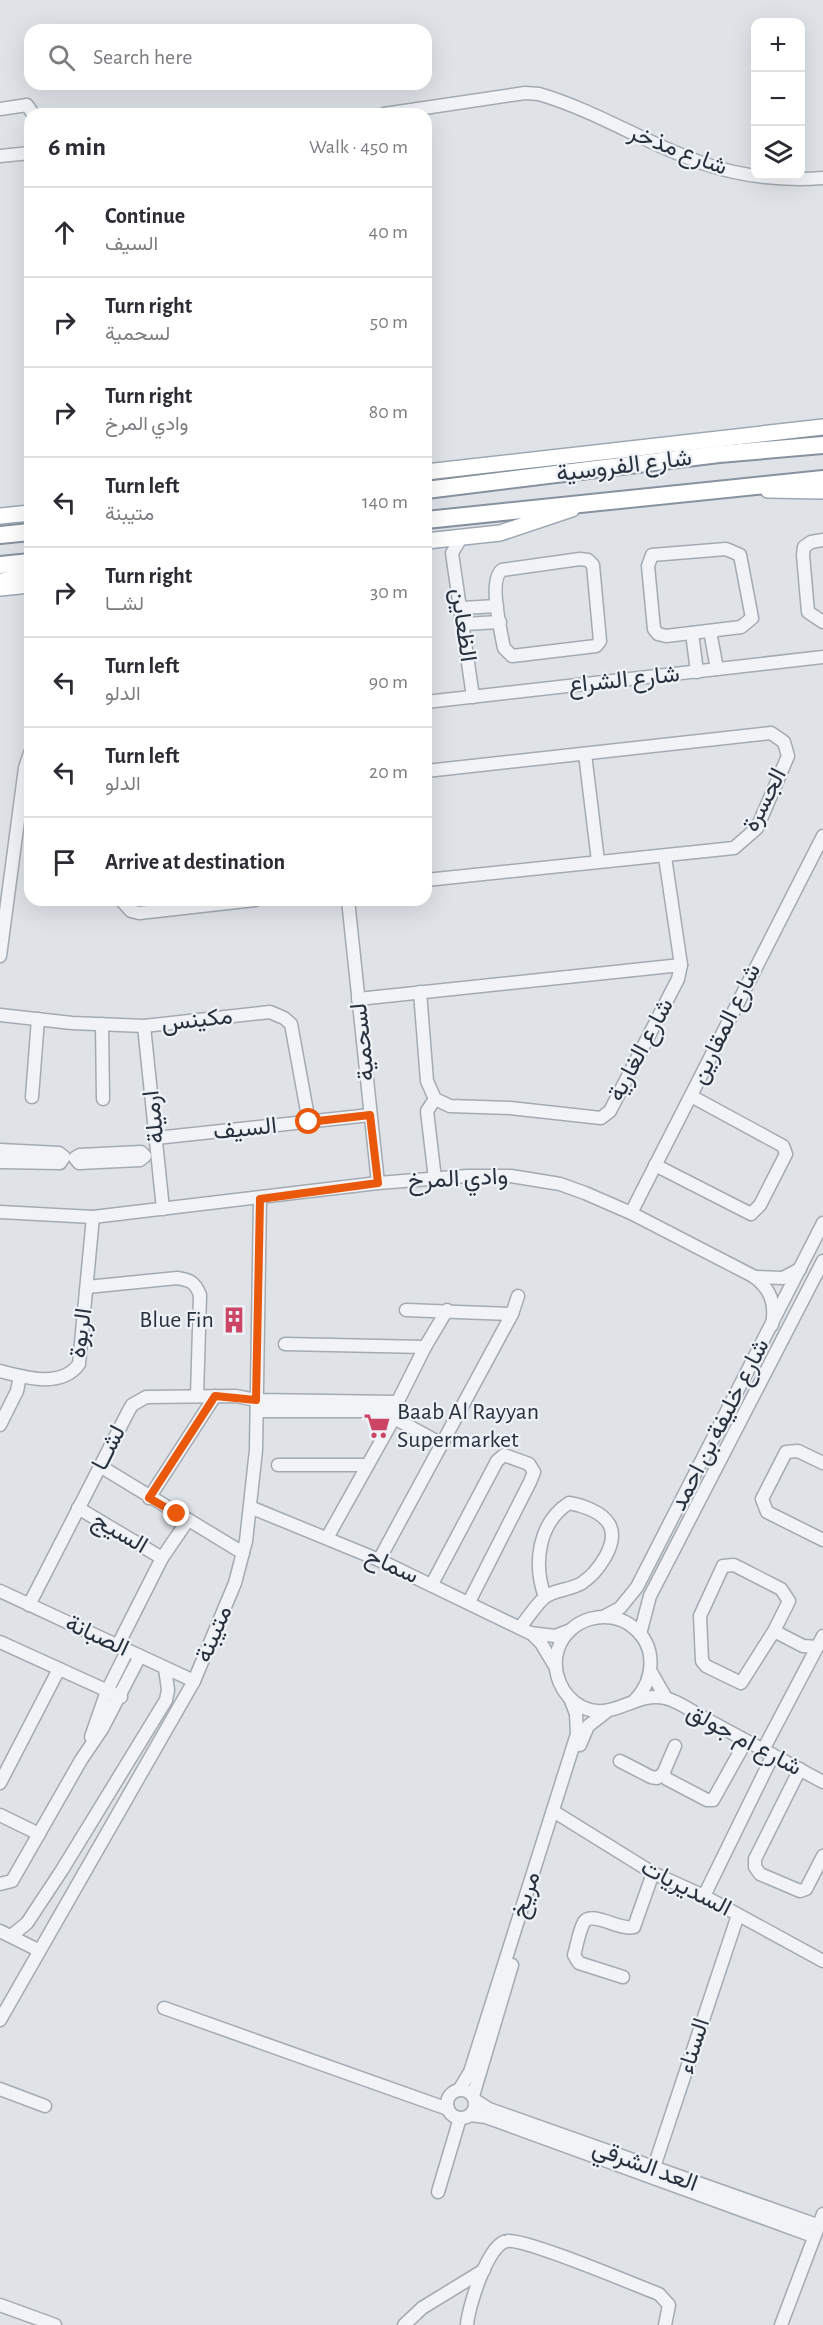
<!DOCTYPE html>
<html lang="en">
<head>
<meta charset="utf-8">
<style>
	:root { --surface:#fff; --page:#f2f2f3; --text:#2b2b33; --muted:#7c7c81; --line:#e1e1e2 }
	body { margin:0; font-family:"Alegreya Sans",Vazirmatn,sans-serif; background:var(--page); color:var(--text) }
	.controls { position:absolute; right:18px; top:18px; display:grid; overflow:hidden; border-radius:12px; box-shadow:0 6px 24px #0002 }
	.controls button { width:54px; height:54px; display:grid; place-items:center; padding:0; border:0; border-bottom:2px solid var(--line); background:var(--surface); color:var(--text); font:30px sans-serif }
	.stop { position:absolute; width:18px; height:18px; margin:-14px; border:4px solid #ea580c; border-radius:50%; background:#fff }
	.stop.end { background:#ea580c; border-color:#fff; box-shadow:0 2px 6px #0008 }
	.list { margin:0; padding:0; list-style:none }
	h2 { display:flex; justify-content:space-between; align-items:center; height:78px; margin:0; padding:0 24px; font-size:26px }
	h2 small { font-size:20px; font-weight:400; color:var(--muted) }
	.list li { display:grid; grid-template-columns:39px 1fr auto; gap:18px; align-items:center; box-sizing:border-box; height:90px; padding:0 24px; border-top:2px solid var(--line) }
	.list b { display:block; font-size:22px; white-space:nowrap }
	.list p { margin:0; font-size:20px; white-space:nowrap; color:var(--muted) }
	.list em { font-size:20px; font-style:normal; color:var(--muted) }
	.icon { flex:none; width:33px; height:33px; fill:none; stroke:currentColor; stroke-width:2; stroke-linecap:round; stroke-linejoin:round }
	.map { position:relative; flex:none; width:823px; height:2325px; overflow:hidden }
	.search { position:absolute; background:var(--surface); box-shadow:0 6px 24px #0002; left:24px; top:24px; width:408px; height:66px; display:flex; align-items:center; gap:15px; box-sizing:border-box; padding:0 21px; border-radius:18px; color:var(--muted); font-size:22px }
	.panel { position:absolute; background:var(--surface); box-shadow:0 6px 24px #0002; left:24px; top:108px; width:408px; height:798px; border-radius:18px }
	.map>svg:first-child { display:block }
</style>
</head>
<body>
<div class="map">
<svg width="823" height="2325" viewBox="0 0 823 2325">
	<rect width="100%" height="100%" fill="#dfe3e8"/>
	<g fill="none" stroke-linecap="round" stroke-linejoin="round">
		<g stroke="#a4aab2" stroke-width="15">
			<g id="minor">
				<path d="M0,109L27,105L33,114"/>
				<path d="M384,114L525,93L539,94C597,111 648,145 705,164C744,177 782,181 823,178"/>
				<path d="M0,156L30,153"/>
				<path d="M461,538L452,553L473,697"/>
				<path d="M823,540L811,542L804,547L803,555L808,612L823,622"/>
				<path d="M726,549L740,555L752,618L741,627L666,636L658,634L654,629L648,566L652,555Z"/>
				<path d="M580,559L588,560L593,565L600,641L596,646L512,656L504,648C501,632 488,580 502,570Z"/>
				<path d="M462,608L497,606"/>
				<path d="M464,624L500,622"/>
				<path d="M710,631L717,669"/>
				<path d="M692,633L697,672"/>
				<path d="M426,702L823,657"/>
				<path d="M585,754L598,861"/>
				<path d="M426,771L771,733L784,742L788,756L757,828L734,848L426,880"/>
				<path d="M121,900L131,911L139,913L255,900"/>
				<path d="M348,900L378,1183"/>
				<path d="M0,956L25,768L30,753"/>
				<path d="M420,992L427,1081L435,1099L450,1106L510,1108L601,1118L610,1111L678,979L681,965L665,857"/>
				<path d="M358,999L681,965"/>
				<path d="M0,1015L72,1023L144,1026L270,1012L284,1018L291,1024L309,1122"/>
				<path d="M102,1024L103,1099"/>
				<path d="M144,1026L163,1209"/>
				<path d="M32,1097L38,1019"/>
				<path d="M156,1138L370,1115"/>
				<path d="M0,1150L59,1153L64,1157L60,1163L0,1162"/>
				<path d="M141,1152L145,1156L140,1160L79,1163L75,1158L80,1155Z"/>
				<path d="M655,1165L751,1214L760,1205L786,1154L783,1146L691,1096"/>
				<path d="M435,1179L427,1111L435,1099"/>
				<path d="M0,1212L93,1217L378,1183L467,1176H511L560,1184L585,1193L631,1213L753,1276C771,1289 776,1304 772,1325"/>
				<path d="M631,1213L823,836"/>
				<path d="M754,1277L783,1278L800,1269"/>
				<path d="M87,1287L177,1278C190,1280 195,1282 200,1295L197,1396"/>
				<path d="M406,1310L512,1314"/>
				<path d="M285,1344L425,1347"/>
				<path d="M0,1371C26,1378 62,1388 79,1364L93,1217"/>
				<path d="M395,1407L425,1347L447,1310"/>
				<path d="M258,1411H393"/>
				<path d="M0,1425L17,1391L20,1376"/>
				<path d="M823,1463L798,1451L786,1452L762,1499L767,1512L823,1540"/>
				<path d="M278,1465H366"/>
				<path d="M100,1466L243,1553"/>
				<path d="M149,1498L215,1396"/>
				<path d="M250,1507L379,1560L530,1633L555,1636L568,1631"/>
				<path d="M78,1508L162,1558"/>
				<path d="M327,1538L394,1418L440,1443"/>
				<path d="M379,1560L512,1314L518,1296"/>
				<path d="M432,1584L497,1461L504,1455L529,1464L534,1472L530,1482L469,1602"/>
				<path d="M0,1591L194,1681"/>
				<path d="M29,1605L128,1412L132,1405L146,1397L236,1396L256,1400L397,1402"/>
				<path d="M605,1616L620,1608L637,1587L823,1223"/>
				<path d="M520,1627C528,1618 535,1606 544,1598C552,1590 571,1590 582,1583C597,1573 620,1543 609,1524C602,1512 582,1505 569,1503C538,1523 533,1564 545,1597"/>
				<path d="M774,1631L741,1683L706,1666L702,1661L700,1616L723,1566L734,1565L781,1589L789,1601L774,1631L803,1646L817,1647"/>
				<path d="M531,1633L541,1643L556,1668"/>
				<path d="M640,1634L650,1596L823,1261"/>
				<path d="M0,1642L121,1697"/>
				<path d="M117,1647L162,1558L188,1520"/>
				<path d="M651,1672L666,1698"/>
				<path d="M635,1700C655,1679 657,1646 633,1627C608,1607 569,1618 558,1649C551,1671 561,1696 582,1707C613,1722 635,1691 665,1698C679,1701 694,1713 706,1719C745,1740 784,1761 823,1782"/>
				<path d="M91,1737L107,1691L127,1651"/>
				<path d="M580,1745L588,1726L606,1712"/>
				<path d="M675,1746L663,1774L667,1779L707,1800H713L746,1741"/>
				<path d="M763,1750L823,1636"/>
				<path d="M620,1761L651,1777L657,1778L663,1774"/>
				<path d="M800,1769L755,1859V1867L760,1874L800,1891L806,1889L823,1856"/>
				<path d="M0,1783L59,1669"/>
				<path d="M553,1811L653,1873L704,1896L823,1961"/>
				<path d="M0,1815L39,1834"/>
				<path d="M0,1884L12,1881L81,1760L102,1729L140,1656"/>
				<path d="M704,1896L773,1755"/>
				<path d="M0,1931L38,1950"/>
				<path d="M11,1936L27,1923L62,1870L166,1700L168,1690L165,1668"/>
				<path d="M623,1977L579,1963L574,1955C577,1945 579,1931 584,1922C592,1910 620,1931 634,1927L653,1873"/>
				<path d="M164,2008L448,2109"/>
				<path d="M0,2020L194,1681L235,1583L246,1541L256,1450L260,1199"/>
				<path d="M0,2089L45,2106"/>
				<circle cx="461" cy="2104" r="14"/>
				<path d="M459,2090L470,2072L577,1734L576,1714L570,1698"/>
				<path d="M473,2096L512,1965"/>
				<path d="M475,2100L489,2109L817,2225"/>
				<path d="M470,2115L486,2117L813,2236"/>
				<path d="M651,2176L738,1915"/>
				<path d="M438,2192L460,2118"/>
				<path d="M0,2305L55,2325"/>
				<path d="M404,2325L422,2308L484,2270"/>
				<path d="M467,2325C468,2308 488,2243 507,2241C525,2238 635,2285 659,2294L669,2305L665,2325"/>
				<path d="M781,2325L823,2214"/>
			</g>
		</g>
		<g stroke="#9ea8b3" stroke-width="18">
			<g id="major">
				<path d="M426,472L823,427"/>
				<path d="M768,490L823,491"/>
				<path d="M0,516L30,513"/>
				<path d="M426,541L500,533L572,509"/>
				<path d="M0,588L30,585"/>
			</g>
		</g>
		<g stroke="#86929e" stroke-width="20">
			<g id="highway">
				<path d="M426,490L719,454L823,445"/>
				<path d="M426,520L823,479"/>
				<path d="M0,535L30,532"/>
				<path d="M0,565L30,562"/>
				<path d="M0,582L30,575"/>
			</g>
		</g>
		<use href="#minor" stroke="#f1f3f6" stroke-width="12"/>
		<use href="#major" stroke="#fff" stroke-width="15"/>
		<use href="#highway" stroke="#fff" stroke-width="16"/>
	</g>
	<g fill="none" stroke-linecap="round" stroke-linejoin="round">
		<path stroke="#ea580c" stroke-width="8" d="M177,1514L149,1498L215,1396L256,1400L260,1199L378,1183L370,1115L309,1122"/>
	</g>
	<defs>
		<g id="building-bare" transform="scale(2.07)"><path d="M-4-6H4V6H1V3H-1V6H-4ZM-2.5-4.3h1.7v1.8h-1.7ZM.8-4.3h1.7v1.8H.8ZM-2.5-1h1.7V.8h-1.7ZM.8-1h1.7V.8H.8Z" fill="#cc4564" stroke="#eef2f6" stroke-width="2.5" paint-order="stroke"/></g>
		<g id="supermarket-bare" transform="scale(2.07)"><path d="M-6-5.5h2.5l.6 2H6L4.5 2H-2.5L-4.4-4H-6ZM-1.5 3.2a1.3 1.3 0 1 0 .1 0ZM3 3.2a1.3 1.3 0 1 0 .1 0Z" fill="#cc4564" stroke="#eef2f6" stroke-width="2.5" paint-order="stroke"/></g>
	</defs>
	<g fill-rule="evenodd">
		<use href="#building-bare" x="234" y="1320"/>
		<use href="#supermarket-bare" x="377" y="1426"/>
	</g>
	<g text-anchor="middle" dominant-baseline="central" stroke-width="4.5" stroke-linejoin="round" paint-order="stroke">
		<g font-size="24" fill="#28323f" stroke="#eef2f6">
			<text transform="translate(678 150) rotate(21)">شارع مذخر</text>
			<text transform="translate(624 466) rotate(-7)">شارع الفروسية</text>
			<text transform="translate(463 625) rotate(82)">الظعاين</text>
			<text transform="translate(624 680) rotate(-6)">شارع الشراع</text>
			<text transform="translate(765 800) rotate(-63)">الجسرة</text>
			<text transform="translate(197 1020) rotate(-6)">مكينس</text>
			<text transform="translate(726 1024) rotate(-64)">شارع المقارين</text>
			<text transform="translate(363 1042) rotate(-96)">لسحمية</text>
			<text transform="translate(641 1050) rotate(-62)">شارع الغارية</text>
			<text transform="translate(154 1117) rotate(-96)">ارميلة</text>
			<text transform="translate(245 1129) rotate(-6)">السيف</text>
			<text transform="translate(458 1179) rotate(-3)">وادي المرخ</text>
			<text transform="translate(81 1333) rotate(-82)">الربوة</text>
			<text transform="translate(720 1425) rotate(-63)">شارع خليفة بن احمد</text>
			<text transform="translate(109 1448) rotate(-63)">لشــا</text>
			<text transform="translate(120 1533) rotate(30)">السيج</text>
			<text transform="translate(392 1566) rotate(24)">سماح</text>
			<text transform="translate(214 1634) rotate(-67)">متيبنة</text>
			<text transform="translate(97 1636) rotate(25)">الصبانة</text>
			<text transform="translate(744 1740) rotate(28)">شارع ام جولق</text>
			<text transform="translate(686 1888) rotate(27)">السديريات</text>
			<text transform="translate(526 1895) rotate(-72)">مريخ</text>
			<text transform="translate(694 2046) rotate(-72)">السناء</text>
			<text transform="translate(645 2166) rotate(20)">العد الشرقي</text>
		</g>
		<g font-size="24" fill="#28323f" stroke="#eef2f6" text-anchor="end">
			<text x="214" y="1320">Blue Fin</text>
			<text x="397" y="1412" text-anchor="start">Baab Al Rayyan<tspan x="397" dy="28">Supermarket</tspan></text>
		</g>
	</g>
</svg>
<div class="controls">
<button>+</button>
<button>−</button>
<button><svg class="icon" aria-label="layers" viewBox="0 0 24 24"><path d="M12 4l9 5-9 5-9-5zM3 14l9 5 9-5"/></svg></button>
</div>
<div class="stop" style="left:309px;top:1122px"></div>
<div class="stop end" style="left:177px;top:1514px"></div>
<div class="search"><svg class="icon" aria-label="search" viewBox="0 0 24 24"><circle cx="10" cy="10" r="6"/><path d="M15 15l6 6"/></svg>Search here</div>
<section class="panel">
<h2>6 min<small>Walk · 450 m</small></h2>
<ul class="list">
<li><svg class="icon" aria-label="ahead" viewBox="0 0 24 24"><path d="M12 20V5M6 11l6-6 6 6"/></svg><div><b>Continue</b><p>السيف</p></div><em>40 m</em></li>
<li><svg class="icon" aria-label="right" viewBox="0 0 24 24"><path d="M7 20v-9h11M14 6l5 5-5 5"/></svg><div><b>Turn right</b><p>لسحمية</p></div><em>50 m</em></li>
<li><svg class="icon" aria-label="right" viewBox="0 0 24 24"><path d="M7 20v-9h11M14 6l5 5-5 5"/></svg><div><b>Turn right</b><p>وادي المرخ</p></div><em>80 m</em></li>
<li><svg class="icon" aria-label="left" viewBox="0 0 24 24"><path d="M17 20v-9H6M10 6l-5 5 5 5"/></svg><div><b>Turn left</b><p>متيبنة</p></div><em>140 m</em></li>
<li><svg class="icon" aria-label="right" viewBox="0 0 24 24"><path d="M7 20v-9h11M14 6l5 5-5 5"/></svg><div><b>Turn right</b><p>لشــا</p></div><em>30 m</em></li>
<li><svg class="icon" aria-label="left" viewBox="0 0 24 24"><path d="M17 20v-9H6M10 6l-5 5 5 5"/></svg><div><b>Turn left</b><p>الدلو</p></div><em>90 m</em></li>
<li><svg class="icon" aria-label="left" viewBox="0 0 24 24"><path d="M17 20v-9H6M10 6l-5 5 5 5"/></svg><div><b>Turn left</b><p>الدلو</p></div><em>20 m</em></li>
<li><svg class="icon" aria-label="arrive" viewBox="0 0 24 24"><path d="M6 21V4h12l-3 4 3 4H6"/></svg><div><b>Arrive at destination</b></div></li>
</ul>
</section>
</div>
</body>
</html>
